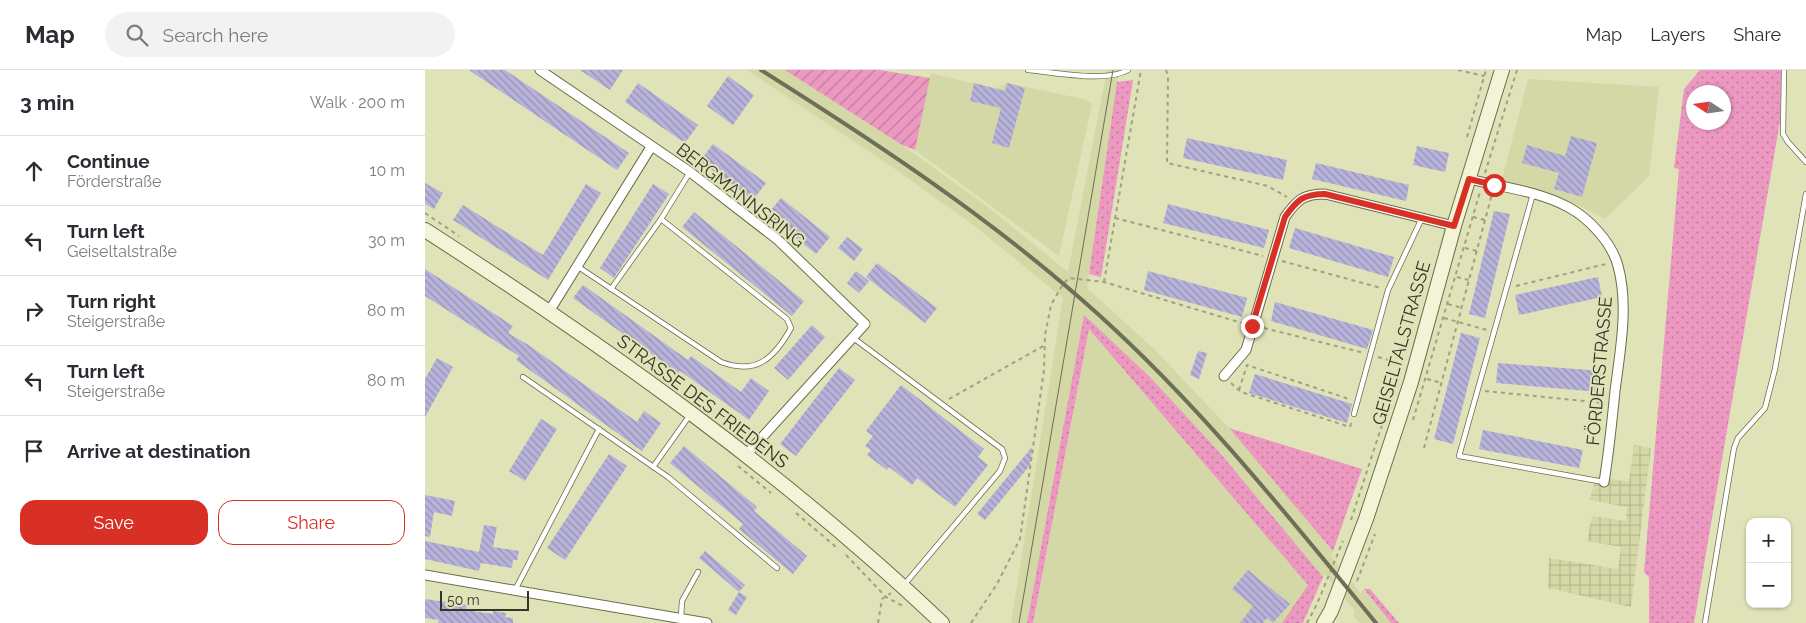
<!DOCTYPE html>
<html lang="en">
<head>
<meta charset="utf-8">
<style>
	:root { --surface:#fff; --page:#f2f2f3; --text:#2b2b33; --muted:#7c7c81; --line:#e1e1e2; --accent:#d93025 }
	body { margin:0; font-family:Raleway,sans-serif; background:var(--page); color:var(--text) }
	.controls { position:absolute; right:15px; bottom:15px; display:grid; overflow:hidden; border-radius:10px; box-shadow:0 1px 4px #0004 }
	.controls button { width:45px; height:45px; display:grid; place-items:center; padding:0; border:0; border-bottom:1px solid var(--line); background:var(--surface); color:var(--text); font:25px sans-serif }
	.compass { position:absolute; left:1261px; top:15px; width:45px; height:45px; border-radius:50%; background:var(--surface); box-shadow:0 1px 4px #0004; rotate:282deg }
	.scale { position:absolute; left:15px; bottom:12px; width:89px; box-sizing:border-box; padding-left:5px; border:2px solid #343525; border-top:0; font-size:14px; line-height:18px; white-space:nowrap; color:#343525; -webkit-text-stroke:4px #e0e2b8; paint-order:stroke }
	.stop { position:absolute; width:15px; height:15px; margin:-11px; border:4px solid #d93025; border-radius:50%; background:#fff }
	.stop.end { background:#d93025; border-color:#fff; box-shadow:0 1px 5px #0008 }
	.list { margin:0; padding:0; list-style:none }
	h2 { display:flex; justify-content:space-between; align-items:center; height:65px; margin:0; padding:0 20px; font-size:21px }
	h2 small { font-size:16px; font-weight:400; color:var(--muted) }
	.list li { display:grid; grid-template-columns:32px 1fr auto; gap:15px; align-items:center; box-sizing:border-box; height:70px; padding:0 20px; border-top:1px solid var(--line) }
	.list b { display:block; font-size:19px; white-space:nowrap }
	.list p { margin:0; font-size:16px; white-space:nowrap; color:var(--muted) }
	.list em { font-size:16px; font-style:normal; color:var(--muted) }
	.actions { display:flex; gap:10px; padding:15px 20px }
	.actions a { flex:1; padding:11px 0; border:1px solid var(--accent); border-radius:15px; text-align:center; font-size:18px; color:var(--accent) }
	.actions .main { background:var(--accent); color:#fff }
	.icon { flex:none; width:28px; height:28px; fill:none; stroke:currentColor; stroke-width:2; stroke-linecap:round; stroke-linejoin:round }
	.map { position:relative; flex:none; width:1381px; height:553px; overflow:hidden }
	header { display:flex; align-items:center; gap:30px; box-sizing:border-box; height:70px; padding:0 25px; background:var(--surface); border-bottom:1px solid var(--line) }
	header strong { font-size:24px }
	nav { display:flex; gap:28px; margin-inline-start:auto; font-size:18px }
	.search { width:350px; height:45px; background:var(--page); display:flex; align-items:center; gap:12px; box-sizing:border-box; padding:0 18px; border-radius:28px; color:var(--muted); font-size:19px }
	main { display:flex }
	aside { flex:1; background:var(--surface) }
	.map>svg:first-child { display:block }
</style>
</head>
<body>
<header>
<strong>Map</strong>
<div class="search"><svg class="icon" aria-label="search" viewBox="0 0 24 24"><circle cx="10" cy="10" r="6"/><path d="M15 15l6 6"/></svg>Search here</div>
<nav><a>Map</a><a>Layers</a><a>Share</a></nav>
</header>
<main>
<aside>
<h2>3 min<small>Walk · 200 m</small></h2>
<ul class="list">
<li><svg class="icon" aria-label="ahead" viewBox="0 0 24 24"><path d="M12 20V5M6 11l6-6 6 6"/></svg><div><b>Continue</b><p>Förderstraße</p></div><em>10 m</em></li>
<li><svg class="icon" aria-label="left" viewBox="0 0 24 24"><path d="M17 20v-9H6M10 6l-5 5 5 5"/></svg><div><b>Turn left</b><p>Geiseltalstraße</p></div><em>30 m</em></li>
<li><svg class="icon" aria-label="right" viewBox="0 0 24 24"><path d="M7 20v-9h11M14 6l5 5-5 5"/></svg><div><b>Turn right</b><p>Steigerstraße</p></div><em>80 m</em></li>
<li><svg class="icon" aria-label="left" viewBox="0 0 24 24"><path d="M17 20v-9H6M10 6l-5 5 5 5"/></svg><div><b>Turn left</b><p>Steigerstraße</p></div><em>80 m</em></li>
<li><svg class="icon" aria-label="arrive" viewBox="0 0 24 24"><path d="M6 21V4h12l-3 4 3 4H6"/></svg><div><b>Arrive at destination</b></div></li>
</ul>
<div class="actions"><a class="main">Save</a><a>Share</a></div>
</aside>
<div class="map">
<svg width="1381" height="553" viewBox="0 0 1381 553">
	<defs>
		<pattern id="industrial-grid" width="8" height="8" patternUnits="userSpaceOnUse" patternTransform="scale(1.25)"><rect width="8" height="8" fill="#d4d7a6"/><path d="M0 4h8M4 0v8" fill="none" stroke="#b7b98f"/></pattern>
		<pattern id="grass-dots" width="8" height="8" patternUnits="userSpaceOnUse" patternTransform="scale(1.25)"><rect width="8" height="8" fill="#ec98c0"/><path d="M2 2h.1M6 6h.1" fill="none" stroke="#c07d9c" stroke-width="1.8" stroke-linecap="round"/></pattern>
		<pattern id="garden-furrows" width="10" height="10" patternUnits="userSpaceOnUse" patternTransform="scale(1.25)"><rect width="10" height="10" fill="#ec98c0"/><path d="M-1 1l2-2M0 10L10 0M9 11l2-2" fill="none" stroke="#c07d9c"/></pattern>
		<pattern id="building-back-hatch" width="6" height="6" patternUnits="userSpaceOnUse" patternTransform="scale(1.25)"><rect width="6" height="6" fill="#b7b3da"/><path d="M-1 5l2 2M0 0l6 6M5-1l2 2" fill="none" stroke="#9692b1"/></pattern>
	</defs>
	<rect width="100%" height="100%" fill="#e0e2b8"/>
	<g fill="#d4d7a6">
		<path d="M322,0H360L477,75L563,137L643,202L682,0H694L662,218L729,279L804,358L908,481L906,486L936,524L938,519L966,553H935L928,545L930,541L900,504L898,507L796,384L725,307L659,246L602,553H586L638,228L547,154L463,94Z"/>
		<path d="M506,3L570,19L582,13L663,30L667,34L634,186L490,80Z"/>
		<path d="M1103,9L1234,17L1224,106L1180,149L1155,136L1077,110Z"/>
		<path d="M664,259L884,516L857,553H608Z"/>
	</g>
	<path fill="url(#industrial-grid)" d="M1209,375L1226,378L1206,537L1123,518L1124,488L1193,499L1196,477L1162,471L1167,446L1201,451L1202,437L1165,430L1171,406L1204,412Z"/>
	<g fill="url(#grass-dots)" fill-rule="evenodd">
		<path d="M1275,0H1356L1355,51L1269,553H1224V507L1219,502L1254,99L1249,98L1259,19ZM1298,22V52H1268V22Z"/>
		<path d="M708,10L676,207L664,204L692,12Z"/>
		<path d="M659,245L725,307L796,384L898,507L878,553H857L883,515L664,259L608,553H602Z"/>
		<path d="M804,358L937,399L908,481Z"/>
		<path d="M939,519H945L974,553H966Z"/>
	</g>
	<path fill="url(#garden-furrows)" d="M360,0H454L505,8L490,80L477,75Z"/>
	<g fill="url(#building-back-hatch)">
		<path d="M44,0H80L204,83L192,100Z"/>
		<path d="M155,0H198L185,20Z"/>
		<path d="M303,6L329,25L308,55L282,36Z"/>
		<path d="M213,13L273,55L260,73L200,32Z"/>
		<path d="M549,13L580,21L582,13L600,18L584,78L567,73L576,38L545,31Z"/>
		<path d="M1146,66L1172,73L1157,127L1129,119L1134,103L1097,93L1102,75L1140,86Z"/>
		<path d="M762,68L862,90L858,110L758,88Z"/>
		<path d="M288,74L341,113L328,130L275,91Z"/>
		<path d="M992,76L1024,83L1020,102L988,95Z"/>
		<path d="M891,93L984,115L981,131L887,109Z"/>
		<path d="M0,113L18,123L9,139L0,134Z"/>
		<path d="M161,114L176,123L123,210L28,150L38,135L118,185Z"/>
		<path d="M228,114L244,124L189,208L175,198Z"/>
		<path d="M356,128L405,167L391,184L342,145Z"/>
		<path d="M743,134L844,160L839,178L738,153Z"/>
		<path d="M1069,141L1085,144L1060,248L1044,244Z"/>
		<path d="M269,142L379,231L367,246L257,157Z"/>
		<path d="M870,158L969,187L963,207L864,178Z"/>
		<path d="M422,167L438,179L429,191L413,178Z"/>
		<path d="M452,193L512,238L500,253L441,207Z"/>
		<path d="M0,199L88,256L83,263L102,274L212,352L219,341L236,353L217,381L91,290L94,286L0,226Z"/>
		<path d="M431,201L444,211L434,223L422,213Z"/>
		<path d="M723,201L822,228L817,247L719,220Z"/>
		<path d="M1173,207L1177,227L1094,245L1090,225Z"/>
		<path d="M158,215L263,290L266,286L316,322L326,308L344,321L324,350L255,301L253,303L148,228Z"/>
		<path d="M850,232L948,260L942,279L846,251Z"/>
		<path d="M387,255L400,267L363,310L349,298Z"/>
		<path d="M1036,263L1055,268L1028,374L1009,369Z"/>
		<path d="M773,281L782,283L774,309L765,305Z"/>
		<path d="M12,288L28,297L0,347V309Z"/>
		<path d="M1073,293L1176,301L1174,322L1071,313Z"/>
		<path d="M414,298L430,310L371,386L355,374Z"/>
		<path d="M830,304L927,334L922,353L824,323Z"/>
		<path d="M476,315L559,379L553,387L563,395L530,437L492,408L487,415L464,397L462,400L442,385L446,380L440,376L448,366L441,361Z"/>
		<path d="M116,349L132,359L100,411L84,401Z"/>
		<path d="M1058,360L1158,380L1154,398L1054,379Z"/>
		<path d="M259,376L332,437L329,441L382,486L368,504L314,459L318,454L245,393Z"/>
		<path d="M607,377L605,395L560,450L552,444Z"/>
		<path d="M184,384L202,396L140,490L122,478Z"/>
		<path d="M0,425L30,431L27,446L9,442L5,467L0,466Z"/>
		<path d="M59,455L72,457L68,477L94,481L92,490H88L87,498L56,493L54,501L0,489V471L54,482Z"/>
		<path d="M280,481L320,515L314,522L274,488Z"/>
		<path d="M823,500L865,534L848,553L842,548L838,553H815L828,536L807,519Z"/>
		<path d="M314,522L322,527L311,545L303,540Z"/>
		<path d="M0,529L42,535L41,540L68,544V541L81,543L80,547L88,548V553H13L14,550L0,548Z"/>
	</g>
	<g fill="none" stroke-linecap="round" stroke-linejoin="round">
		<g stroke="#6c6e48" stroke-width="6">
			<g id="lane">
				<path d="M603,0C628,2 681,13 703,0"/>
				<path d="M1359,0L1358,64L1363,72L1381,92"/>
				<path d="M1108,124L1034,386L1179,412"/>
				<path d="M152,196L296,292C331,305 349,289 366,258L362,249L236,149L265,102"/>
				<path d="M186,219L236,149"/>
				<path d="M427,267L577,379L580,388L575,401L479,515"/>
				<path d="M98,307L243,407L352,498"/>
				<path d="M929,344L963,220L997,148"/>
				<path d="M228,397L265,345"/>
				<path d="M90,520L174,359"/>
				<path d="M256,548L257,531L273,502"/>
				<path d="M1280,553L1309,378L1313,368L1340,338L1350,299L1381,124"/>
			</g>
		</g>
		<g stroke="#6c6e48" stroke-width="11">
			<g id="street">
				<path d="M115,0L265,102L353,170L440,254L321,385"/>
				<path d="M1044,109C1076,117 1113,121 1143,137C1164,148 1187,173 1193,196C1204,236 1195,281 1190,321C1187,351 1184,382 1179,412"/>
				<path d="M125,240L226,77"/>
				<path d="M799,306L821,280L860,147C872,130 878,124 900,124L1029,156"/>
				<path d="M0,505L282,553"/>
			</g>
		</g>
		<g stroke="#6c6e48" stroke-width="16">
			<g id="secondary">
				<path d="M0,160C182,277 360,404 517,553"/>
				<path d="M899,553L906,541L941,449L986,312L1029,156L1077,0"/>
			</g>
		</g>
		<g stroke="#9fa181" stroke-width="2" stroke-dasharray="4 4" stroke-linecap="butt">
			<path d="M741,0L743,6L742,93L843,116L862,127"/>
			<path d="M1033,0L1059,6"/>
			<path d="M1042,67L1061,0"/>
			<path d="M1060,103L1092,0"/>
			<path d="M0,143L34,166"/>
			<path d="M1048,147L1060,150"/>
			<path d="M690,148L838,186"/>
			<path d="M1040,178L1052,181"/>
			<path d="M857,191L956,218"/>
			<path d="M1032,207L1044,210"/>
			<path d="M679,212L716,0"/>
			<path d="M1091,216L1181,194"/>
			<path d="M1023,234L1037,238"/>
			<path d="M1019,248L1062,260"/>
			<path d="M839,258L939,283"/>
			<path d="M953,287L977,294"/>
			<path d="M1002,309L1017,313"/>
			<path d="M806,313L816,322L925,357L927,350"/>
			<path d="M814,320L822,295L924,329"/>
			<path d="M1060,321L1179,333"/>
			<path d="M524,329L620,275"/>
			<path d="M988,350L1055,122"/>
			<path d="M999,378L1067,124"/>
			<path d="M313,396L346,423"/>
			<path d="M371,443L411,477"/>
			<path d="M926,450L974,303"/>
			<path d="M421,485L461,527L478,536"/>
			<path d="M932,511L950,464"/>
			<path d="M453,553L457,529L466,523"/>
			<path d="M546,553L572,514L595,469L619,300L620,265L626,235L638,214L644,208L679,212L817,253"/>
			<path d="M882,553L892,534L918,471"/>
		</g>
		<use href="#lane" stroke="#fff" stroke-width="4.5"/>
		<use href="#street" stroke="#fff" stroke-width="9"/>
		<use href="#secondary" stroke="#f3f4d7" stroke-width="14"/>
		<path stroke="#6d6f56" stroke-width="1" d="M594,553L688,0"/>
		<path stroke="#6d6f56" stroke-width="4" d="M336,0C455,75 570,151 674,245C777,338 863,446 951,553"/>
	</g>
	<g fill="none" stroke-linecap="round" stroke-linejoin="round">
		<path stroke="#d93025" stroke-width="6" d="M827,256L860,147C872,130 878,124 900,124L1029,156L1044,109L1069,115"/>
	</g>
	<g text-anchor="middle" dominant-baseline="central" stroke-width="4" stroke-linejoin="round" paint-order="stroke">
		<g font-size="18" fill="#343525" stroke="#e0e2b8">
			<text transform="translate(316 125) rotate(38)">BERGMANNSRING</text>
			<text transform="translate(976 273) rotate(-74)">GEISELTALSTRASSE</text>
			<text transform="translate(1174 301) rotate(-85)">FÖRDERSTRASSE</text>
			<text transform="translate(278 331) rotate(37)">STRASSE DES FRIEDENS</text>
		</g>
	</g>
</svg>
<div class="controls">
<button>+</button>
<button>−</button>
</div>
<svg class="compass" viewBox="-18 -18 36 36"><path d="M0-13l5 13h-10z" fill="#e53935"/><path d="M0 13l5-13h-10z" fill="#7c7c81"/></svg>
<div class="scale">50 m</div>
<div class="stop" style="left:1069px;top:115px"></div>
<div class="stop end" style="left:827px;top:256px"></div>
</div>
</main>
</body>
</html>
